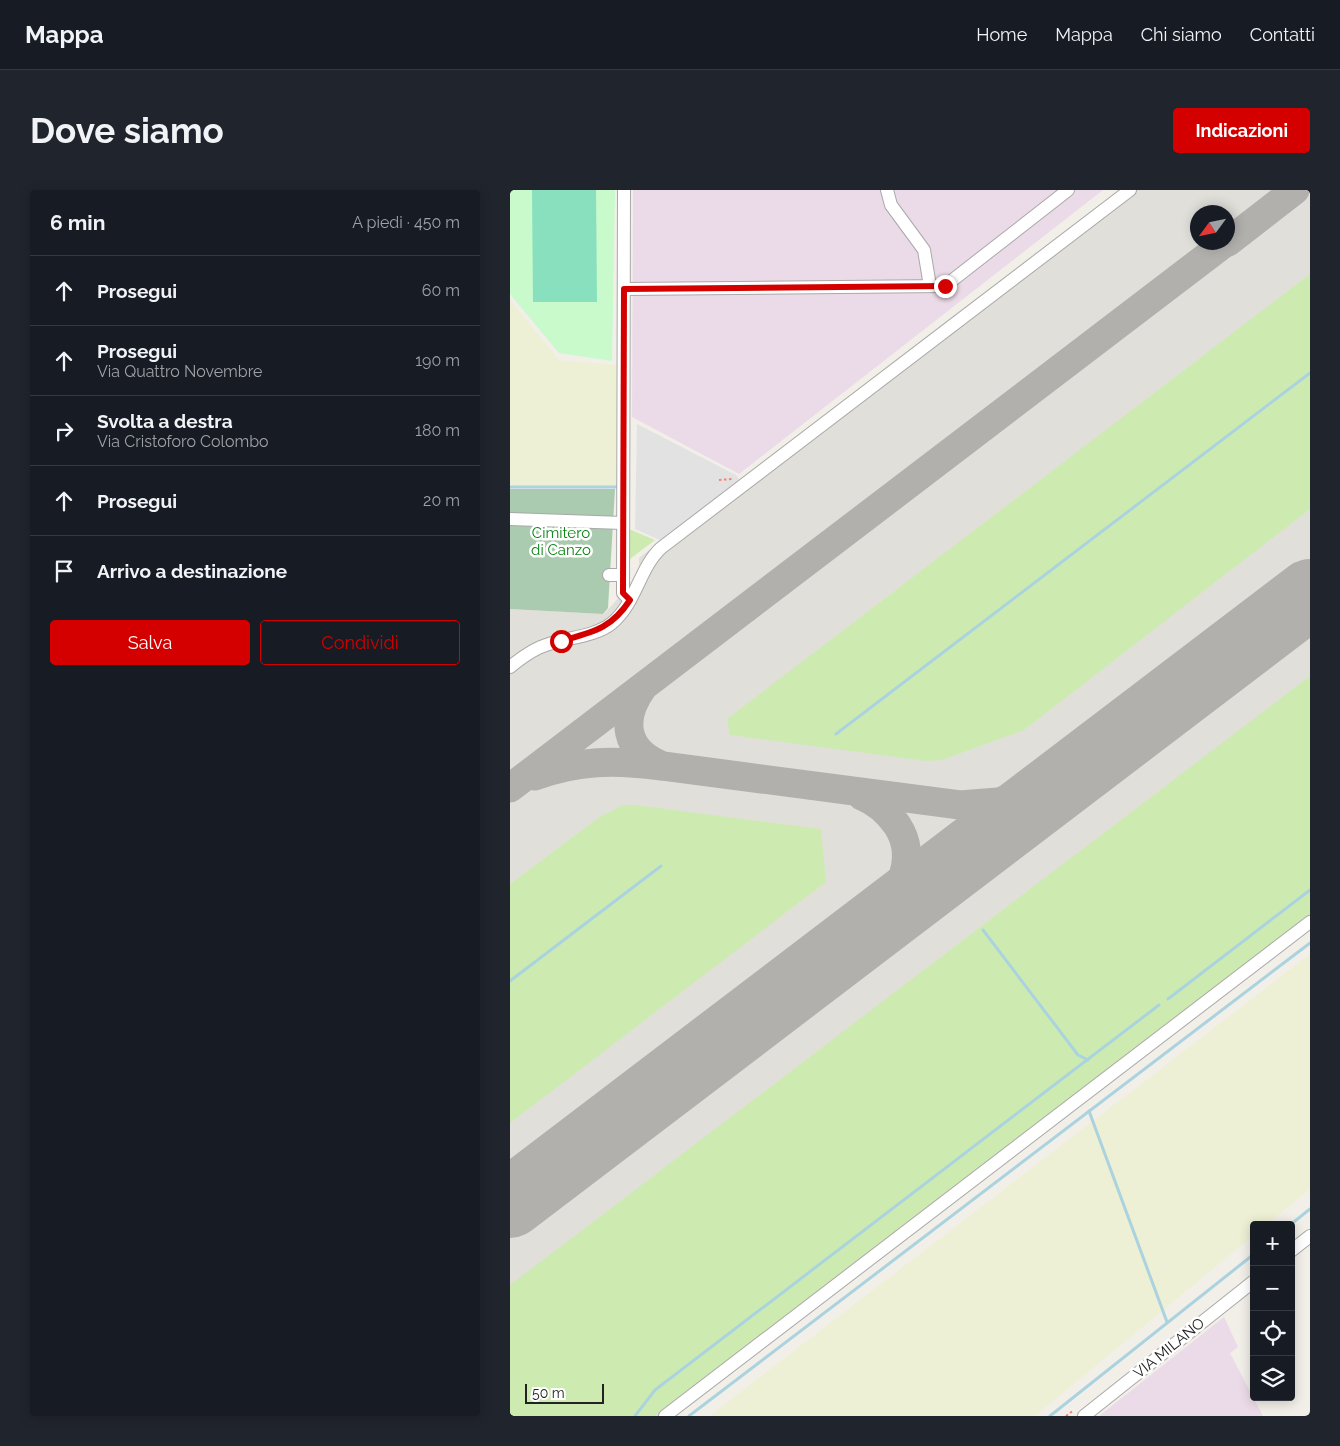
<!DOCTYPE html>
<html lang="it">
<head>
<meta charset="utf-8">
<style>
	:root { --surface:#171b24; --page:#20242c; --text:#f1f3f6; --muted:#9ea1a6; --line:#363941; --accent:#d40000 }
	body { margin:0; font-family:Raleway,sans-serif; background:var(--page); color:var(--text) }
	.controls { position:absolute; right:15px; bottom:15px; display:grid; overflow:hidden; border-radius:5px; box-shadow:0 2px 12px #0003 }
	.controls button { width:45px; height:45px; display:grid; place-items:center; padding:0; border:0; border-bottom:1px solid var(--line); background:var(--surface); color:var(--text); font:25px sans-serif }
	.compass { position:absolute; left:680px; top:15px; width:45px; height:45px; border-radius:50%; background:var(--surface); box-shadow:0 2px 12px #0003; rotate:237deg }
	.scale { position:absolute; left:15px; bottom:12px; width:79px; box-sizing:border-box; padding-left:5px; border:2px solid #222; border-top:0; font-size:14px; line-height:18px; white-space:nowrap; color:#222; -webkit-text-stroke:4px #fff; paint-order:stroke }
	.stop { position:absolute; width:15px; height:15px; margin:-11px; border:4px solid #d40000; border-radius:50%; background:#fff }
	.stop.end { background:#d40000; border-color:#fff; box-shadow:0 1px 5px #0008 }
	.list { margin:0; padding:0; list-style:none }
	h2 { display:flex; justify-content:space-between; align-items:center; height:65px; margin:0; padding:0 20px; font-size:21px }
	h2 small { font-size:16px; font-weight:400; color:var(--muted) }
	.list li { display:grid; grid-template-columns:32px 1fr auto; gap:15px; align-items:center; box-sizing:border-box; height:70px; padding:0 20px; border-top:1px solid var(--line) }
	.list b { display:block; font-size:19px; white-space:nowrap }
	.list p { margin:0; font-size:16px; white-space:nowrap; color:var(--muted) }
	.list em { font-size:16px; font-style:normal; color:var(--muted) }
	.actions { display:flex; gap:10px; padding:15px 20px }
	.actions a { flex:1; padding:11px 0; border:1px solid var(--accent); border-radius:5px; text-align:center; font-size:18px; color:var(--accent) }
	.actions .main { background:var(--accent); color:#fff }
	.icon { flex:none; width:28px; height:28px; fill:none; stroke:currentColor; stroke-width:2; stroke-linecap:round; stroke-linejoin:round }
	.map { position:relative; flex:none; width:800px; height:1226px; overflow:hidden; border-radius:5px }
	header { display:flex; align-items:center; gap:30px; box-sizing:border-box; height:70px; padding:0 25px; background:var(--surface); border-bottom:1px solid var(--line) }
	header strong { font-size:24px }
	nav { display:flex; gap:28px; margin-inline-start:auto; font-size:18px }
	.intro { display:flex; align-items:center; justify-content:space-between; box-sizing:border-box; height:120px; padding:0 30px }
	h1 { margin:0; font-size:35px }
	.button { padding:12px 22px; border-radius:5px; background:var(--accent); color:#fff; font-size:18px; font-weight:700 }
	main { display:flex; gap:30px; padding:0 30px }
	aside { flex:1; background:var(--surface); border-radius:5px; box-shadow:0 2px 12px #0003 }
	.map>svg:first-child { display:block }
</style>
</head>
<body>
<header>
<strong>Mappa</strong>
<nav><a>Home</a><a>Mappa</a><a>Chi siamo</a><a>Contatti</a></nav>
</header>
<div class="intro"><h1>Dove siamo</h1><a class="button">Indicazioni</a></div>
<main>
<aside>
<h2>6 min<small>A piedi · 450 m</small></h2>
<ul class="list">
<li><svg class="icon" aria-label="ahead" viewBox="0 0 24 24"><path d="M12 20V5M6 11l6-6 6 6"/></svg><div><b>Prosegui</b></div><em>60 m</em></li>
<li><svg class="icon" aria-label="ahead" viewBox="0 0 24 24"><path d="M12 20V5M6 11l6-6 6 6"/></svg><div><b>Prosegui</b><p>Via Quattro Novembre</p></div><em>190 m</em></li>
<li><svg class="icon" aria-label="right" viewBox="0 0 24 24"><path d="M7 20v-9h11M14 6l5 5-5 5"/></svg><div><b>Svolta a destra</b><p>Via Cristoforo Colombo</p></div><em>180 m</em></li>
<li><svg class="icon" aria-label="ahead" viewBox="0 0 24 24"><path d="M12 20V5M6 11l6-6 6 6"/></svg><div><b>Prosegui</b></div><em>20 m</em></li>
<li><svg class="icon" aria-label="arrive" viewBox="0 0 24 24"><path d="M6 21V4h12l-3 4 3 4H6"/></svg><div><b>Arrivo a destinazione</b></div></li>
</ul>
<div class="actions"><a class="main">Salva</a><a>Condividi</a></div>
</aside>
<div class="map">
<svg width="800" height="1226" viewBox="0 0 800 1226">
	<rect width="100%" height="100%" fill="#f2efe9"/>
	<g fill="#ebdbe8">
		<path d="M123,0H593L229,284L122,227Z"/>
		<path d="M714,1127L728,1157L720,1163L753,1226H589Z"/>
	</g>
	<path fill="#e1dfda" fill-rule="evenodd" d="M610,0H800V740L164,1226H0V419L94,424L129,385V368L435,132ZM688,22H718V52H688Z"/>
	<g fill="#eef0d5">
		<path d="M0,110L49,170L108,175L106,296L0,295Z"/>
		<path d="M800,764V999L756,1035H744V1045L525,1226H199Z"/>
	</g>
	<g fill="#cdebb0">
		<path d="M800,84V319L514,540L432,570L416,571L220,545L217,529Z"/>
		<path d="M119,339L145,350L120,369Z"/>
		<path d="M800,486V727L144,1226H0V1095Z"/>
		<path d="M113,615H125L311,639L316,692L0,933V694L88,628Z"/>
	</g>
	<path fill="#aacbaf" d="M0,299H105L98,418L93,424L0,419Z"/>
	<path fill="#c8facc" d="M0,0H105L102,171L49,163L0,104Z"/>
	<path fill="#88e0be" d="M22,0H86L87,112H23Z"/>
	<path fill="#e2e2e2" d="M127,234L226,285L230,290L152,351L125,339Z"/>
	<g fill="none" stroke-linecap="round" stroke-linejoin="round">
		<g stroke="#aad3df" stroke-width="3">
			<path d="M0,297H109"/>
			<path d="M326,544L800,183"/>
			<path d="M473,740L568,865L578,870"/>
			<path d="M0,791L151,676"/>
			<path d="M658,809L800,700"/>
			<path d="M579,921L657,1132"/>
			<path d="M780,1035L800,1019"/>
			<path d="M125,1226L145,1200L649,815"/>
			<path d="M179,1226L800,753"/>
			<path d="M540,1226L744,1064"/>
		</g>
		<g stroke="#b1b0ac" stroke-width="29">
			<path d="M718,52L785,0"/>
			<path d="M133,497C110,529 114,561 153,576L450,615L488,612L524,601L564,584"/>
			<path d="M25,586C68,570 105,570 150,576"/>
			<path d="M0,598L716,52"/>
			<path d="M352,606C367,612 378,622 387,635C412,673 383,710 359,739"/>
		</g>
		<path stroke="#b1b0ac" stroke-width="70" d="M0,1013L800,404"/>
		<g stroke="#a9a9a9" stroke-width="14">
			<g id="minor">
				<path d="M114,0L113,403L120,410"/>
				<path d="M377,0L381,15L414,60L420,96"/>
				<path d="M114,99L435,96L558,0"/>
				<path d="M0,329L113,333"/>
				<path d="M99,385H113"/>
				<path d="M0,477C11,468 23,459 36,455C57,447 85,447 102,433C126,413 130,377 151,358L620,0"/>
				<path d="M781,1061L800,1046"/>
				<path d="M155,1226L800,732"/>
				<path d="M574,1226L744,1091"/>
			</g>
		</g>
		<g stroke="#fa8072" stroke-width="2" stroke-dasharray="2.5 2.5" stroke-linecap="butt">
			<path d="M209,290L222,289"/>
			<path d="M556,1226L564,1220"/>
		</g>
		<use href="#minor" stroke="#fff" stroke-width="12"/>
	</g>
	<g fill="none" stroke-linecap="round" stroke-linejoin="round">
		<path stroke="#d40000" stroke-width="6" d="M51,451C83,442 101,439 120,410L113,403L114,99L435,96"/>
	</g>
	<g text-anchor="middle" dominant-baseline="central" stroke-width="5" stroke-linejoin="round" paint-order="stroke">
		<g font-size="15" fill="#0c8416" stroke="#fff">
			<text x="51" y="343">Cimitero<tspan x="51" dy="17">di Canzo</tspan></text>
		</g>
		<g font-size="15" fill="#222" stroke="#fff">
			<text transform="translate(659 1158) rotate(-39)">VIA MILANO</text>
		</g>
	</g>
</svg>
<div class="controls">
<button>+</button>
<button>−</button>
<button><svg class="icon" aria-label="locate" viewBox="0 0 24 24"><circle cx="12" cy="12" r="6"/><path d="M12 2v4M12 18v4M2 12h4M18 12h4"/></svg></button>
<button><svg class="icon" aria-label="layers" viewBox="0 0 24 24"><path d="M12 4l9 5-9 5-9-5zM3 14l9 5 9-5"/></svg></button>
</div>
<svg class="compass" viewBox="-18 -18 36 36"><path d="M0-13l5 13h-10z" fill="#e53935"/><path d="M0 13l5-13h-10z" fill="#9ea1a6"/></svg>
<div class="scale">50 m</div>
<div class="stop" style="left:51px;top:451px"></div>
<div class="stop end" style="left:435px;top:96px"></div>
</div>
</main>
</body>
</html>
